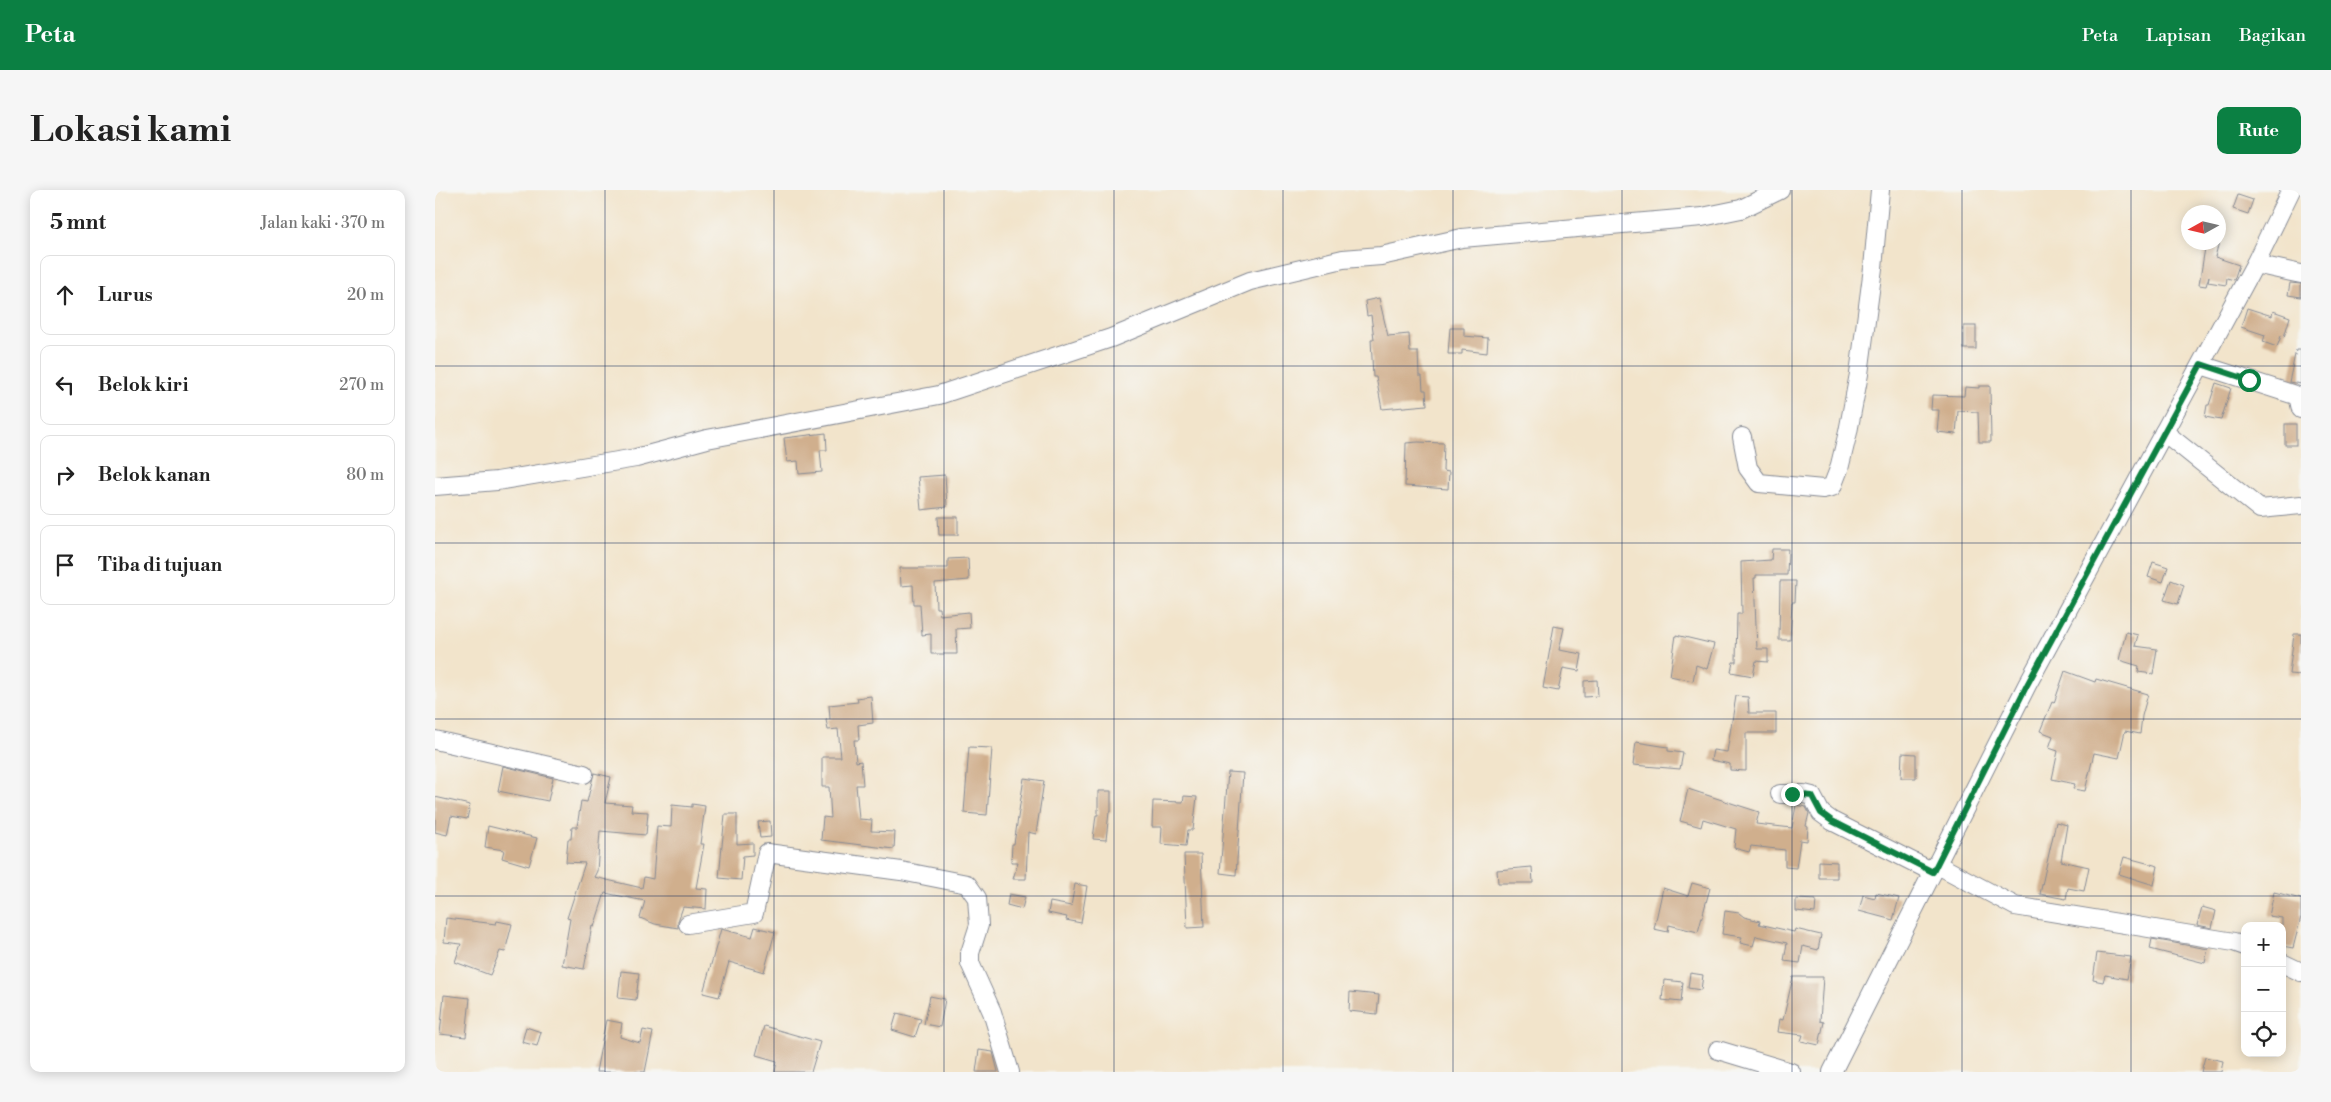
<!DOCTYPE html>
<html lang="id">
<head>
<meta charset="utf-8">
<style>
	:root { --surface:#fff; --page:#f6f6f6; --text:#222; --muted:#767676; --line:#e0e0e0; --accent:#0b8043 }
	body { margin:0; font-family:"Libre Bodoni",serif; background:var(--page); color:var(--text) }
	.controls { position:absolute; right:15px; bottom:15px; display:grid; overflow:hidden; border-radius:10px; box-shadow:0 2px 12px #0003 }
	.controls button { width:45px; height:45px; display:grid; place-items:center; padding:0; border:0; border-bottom:1px solid var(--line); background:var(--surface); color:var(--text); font:25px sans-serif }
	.compass { position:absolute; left:1746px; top:15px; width:45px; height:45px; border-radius:50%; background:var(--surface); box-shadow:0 2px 12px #0003; rotate:262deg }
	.stop { position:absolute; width:15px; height:15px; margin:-11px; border:4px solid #0b8043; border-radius:50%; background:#fff }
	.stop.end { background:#0b8043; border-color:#fff; box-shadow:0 1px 5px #0008 }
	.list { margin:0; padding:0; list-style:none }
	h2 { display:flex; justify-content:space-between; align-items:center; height:65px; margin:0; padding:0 20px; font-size:21px }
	h2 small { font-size:16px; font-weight:400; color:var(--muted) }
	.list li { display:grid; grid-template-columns:32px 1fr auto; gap:15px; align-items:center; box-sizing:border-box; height:80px; margin:0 10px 10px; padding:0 10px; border:1px solid var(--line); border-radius:10px }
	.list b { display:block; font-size:19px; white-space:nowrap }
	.list em { font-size:16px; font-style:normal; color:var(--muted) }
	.icon { flex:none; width:28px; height:28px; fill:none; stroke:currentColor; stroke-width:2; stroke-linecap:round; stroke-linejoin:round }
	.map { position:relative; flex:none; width:1866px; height:882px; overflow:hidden; border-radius:10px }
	header { display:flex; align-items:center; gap:30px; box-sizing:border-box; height:70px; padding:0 25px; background:var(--accent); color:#fff }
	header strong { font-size:24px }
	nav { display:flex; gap:28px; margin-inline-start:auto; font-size:18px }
	.intro { display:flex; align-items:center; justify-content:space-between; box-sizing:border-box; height:120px; padding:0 30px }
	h1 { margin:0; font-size:35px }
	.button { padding:12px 22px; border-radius:10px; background:var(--accent); color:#fff; font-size:18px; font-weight:700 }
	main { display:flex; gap:30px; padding:0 30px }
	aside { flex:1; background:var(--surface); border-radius:10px; box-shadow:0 2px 12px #0003 }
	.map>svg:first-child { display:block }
</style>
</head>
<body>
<header>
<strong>Peta</strong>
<nav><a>Peta</a><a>Lapisan</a><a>Bagikan</a></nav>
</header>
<div class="intro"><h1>Lokasi kami</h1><a class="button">Rute</a></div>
<main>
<aside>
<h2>5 mnt<small>Jalan kaki · 370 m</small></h2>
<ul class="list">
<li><svg class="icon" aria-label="ahead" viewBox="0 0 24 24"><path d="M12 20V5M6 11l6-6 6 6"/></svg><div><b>Lurus</b></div><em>20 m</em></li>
<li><svg class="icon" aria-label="left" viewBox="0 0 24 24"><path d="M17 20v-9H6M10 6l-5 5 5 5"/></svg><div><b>Belok kiri</b></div><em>270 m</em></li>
<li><svg class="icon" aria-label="right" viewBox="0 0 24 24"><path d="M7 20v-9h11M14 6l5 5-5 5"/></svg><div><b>Belok kanan</b></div><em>80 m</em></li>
<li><svg class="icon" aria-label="arrive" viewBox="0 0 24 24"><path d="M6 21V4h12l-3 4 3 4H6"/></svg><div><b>Tiba di tujuan</b></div></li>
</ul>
</aside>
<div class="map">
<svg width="1866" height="882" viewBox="0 0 1866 882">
	<rect width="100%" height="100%" fill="#f6f6f2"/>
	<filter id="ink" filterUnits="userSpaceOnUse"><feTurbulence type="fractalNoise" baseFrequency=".02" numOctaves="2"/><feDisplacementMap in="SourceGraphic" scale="10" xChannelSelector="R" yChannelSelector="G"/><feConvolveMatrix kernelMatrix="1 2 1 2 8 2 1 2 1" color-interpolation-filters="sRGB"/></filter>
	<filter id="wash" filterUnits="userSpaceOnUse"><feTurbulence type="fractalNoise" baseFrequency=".0096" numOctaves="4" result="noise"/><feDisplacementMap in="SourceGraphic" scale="20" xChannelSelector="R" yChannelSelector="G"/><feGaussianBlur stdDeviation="1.12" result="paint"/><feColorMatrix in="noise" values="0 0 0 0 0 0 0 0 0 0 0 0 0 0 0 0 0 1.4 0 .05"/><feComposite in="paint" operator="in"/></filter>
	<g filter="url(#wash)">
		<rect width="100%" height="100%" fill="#f2e4cb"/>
		<g id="blocks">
			<g fill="#d0af8d">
				<path d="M1803,5L1818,10L1813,24L1798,19Z"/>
				<path d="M1771,52H1784L1780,67L1804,75L1799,90L1792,88L1791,95L1773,92L1774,86L1771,96L1764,95Z"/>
				<path d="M1855,93L1866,94V107L1853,105Z"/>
				<path d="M944,108L953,146L974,144L975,162H983L984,186H987L988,200H991L992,215L947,219L941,187H938L936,149H939L936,125L932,126L930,111Z"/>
				<path d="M1812,118L1837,126L1838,121L1855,127L1849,147L1846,146L1842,157L1828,152L1830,145L1806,137Z"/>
				<rect x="1529" y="136" width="12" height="23"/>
				<path d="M1015,138H1029V146L1053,148L1052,163L1027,160V164H1013Z"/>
				<path d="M1861,160H1866V194L1854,192Z"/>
				<path d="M1781,193L1796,198L1786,230L1770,227L1772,215H1774Z"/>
				<path d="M1544,196H1555L1556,252H1544L1543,222L1523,221L1521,244L1502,242L1504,220H1496L1497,205L1529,206L1530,197L1544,198Z"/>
				<rect x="1850" y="234" width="11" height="21"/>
				<path d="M391,243L392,260H385L387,282L364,284L363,271L352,272L349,248Z"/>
				<path d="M983,252L1009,253L1008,281L1014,282L1013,299L970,296L971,253Z"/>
				<path d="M510,285L512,317L486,320L483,287Z"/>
				<path d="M503,327H523V345H504Z"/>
				<path d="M1337,359H1353L1352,385H1321V388H1319L1322,459H1333V472L1321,471L1318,486L1296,482L1298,472H1301L1302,424H1307L1306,372L1336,370Z"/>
				<path d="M533,368L534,390L500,393L501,418H504L505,425L534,422L535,438L521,439L522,464H496V444L487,445L485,414H479L478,395L466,396L465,378H513V369Z"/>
				<path d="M1718,372L1733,377L1728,392L1713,387Z"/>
				<path d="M1736,390L1749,395L1743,414L1729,410Z"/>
				<path d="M1345,391H1361L1360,412H1357L1355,450H1344Z"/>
				<path d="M1119,436L1129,438L1124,460L1147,464L1144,481L1128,478L1123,501L1108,498Z"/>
				<path d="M1691,442L1703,445L1700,456L1722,459L1718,484L1703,482L1704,476L1684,470Z"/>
				<path d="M1859,444H1866V485L1854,484Z"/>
				<path d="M1241,445L1279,454L1272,479L1261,475L1258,491L1235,486Z"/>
				<path d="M1630,481L1660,492L1661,489L1713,504L1707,526L1705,544L1690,541L1684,568L1659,563L1650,601L1638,599L1640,594L1617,589L1623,561L1614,558L1618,546L1605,541L1617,512L1619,513Z"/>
				<path d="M1162,490L1163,506L1149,507V491Z"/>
				<path d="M436,506L438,533L423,535L424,550H419L421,572L426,571L428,595H421L424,629L437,630L436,641L460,642L459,659L386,650L388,627L396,628L394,597H387V567H406L403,539L393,540L391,530L395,529L394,515L423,512L422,508Z"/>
				<path d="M1301,506L1313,507L1314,523H1341V543H1311V581L1295,580V574L1276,570L1278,560L1292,562Z"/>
				<path d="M1201,552L1233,557V561L1248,563L1245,579L1198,575Z"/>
				<path d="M534,557L557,558L552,625L529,623Z"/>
				<path d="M1467,563L1481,564V588H1466Z"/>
				<path d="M68,576L118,588L113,611L63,601Z"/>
				<path d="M793,582L808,583L801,685L785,683Z"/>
				<path d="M159,583L176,587L170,613L197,615L196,621L213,622L211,645L165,641L162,681L159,687L207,698L209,687L218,689L222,636L236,637L237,615L257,617V614L270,616L265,654H269L261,698L272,699L271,719L248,717L243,731V738L220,734L205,728L210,711L170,703L159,737L157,736L149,779L127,775L135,729L132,728L150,673L131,672L133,649H136L137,637H142L146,611L152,612Z"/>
				<path d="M589,588L609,591L601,644L593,642L591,689H578L583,672H576L577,654H579Z"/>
				<path d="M1253,599L1324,622L1321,634L1357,638L1361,615L1371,617L1374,623L1371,636L1373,637L1372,651L1365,650L1361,678L1350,677V660L1316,656L1314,662L1299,658L1301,639L1268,629L1266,637L1245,631Z"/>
				<path d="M663,601H676V622H674L671,650L658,649L661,625H663Z"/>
				<path d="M749,606L762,607L758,640H753L751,656L726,654L727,637H717L718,611L748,612Z"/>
				<path d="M0,607L35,615L32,629L16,626L12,645L0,642Z"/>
				<path d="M290,624H302V654L318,653V665L308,666L306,690L284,688Z"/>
				<path d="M335,631L336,647L325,648L323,632Z"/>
				<path d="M1621,632L1632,635L1626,671L1654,677L1649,701L1633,698L1631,709L1605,704Z"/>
				<path d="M53,636L102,648L94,676L67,668L69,660L50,657Z"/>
				<path d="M749,664H766L769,737L752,738Z"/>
				<path d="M1689,667L1723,676L1719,695L1684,684Z"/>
				<path d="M1384,671L1402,672V688H1384Z"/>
				<path d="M1097,677L1098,693H1063L1062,680Z"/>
				<path d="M1257,693L1275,698L1263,742L1234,735L1233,742L1219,739L1228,698L1253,706Z"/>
				<path d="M640,694L652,696L646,733L631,730L632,727L613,723L615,712L636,716Z"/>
				<path d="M1839,702L1866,709V727L1858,758L1847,756V728L1834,726Z"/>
				<path d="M1441,703L1464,708L1458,730L1424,721L1428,705L1440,708Z"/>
				<path d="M574,704L590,707L587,719L572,715Z"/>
				<path d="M1361,709L1381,710L1380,723L1361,721Z"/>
				<path d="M1767,717L1781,721L1777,738L1762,735Z"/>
				<path d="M1290,721L1304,723L1309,727L1325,731L1324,734L1359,742L1360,739L1386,745L1383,760L1368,756L1365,773L1349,771L1352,753L1321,746L1318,756L1305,753L1307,747L1287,744Z"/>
				<path d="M11,728L61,734L62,731L77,734L70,762L65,761L55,785L20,772L26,754L9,752Z"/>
				<path d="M320,737L340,742L329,782L294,772L284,807L268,803L286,739L317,747Z"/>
				<path d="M1717,749L1773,759L1770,773L1715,759Z"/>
				<path d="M1662,763L1696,767L1692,789L1670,785L1668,792L1658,790Z"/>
				<path d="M186,781L204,783L201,810L183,808Z"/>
				<path d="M1255,783L1268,785L1266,800L1253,798Z"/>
				<path d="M1358,787H1388L1385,831L1389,832L1384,855L1366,851L1368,845L1342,842L1344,829L1348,830Z"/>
				<path d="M1229,790L1248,792L1246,812L1227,810Z"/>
				<path d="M915,802L944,805L942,824L914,821Z"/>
				<path d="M9,805L35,808L31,847L5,844Z"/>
				<path d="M495,806L510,809L505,837L489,834Z"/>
				<path d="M462,823L486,829L480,847L457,840Z"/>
				<path d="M171,830L187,833L185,847L205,853L208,840L218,842L210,882H161Z"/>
				<path d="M329,836L385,852L376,882H340L342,871L321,865Z"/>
				<path d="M91,837L106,842L102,856L87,852Z"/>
				<path d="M544,860L558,862L563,882H541Z"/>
				<path d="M1770,867L1788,871L1786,882H1766Z"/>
			</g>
		</g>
	</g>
	<g filter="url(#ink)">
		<use href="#blocks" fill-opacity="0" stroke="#868a94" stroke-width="1"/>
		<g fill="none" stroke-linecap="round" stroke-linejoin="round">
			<g stroke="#868a94" stroke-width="20">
				<g id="minor">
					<path d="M1820,74L1866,84"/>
					<path d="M1766,175L1863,206L1866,219"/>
					<path d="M1729,242L1825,319L1866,315"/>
					<path d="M1307,247L1313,278L1324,293L1388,299L1397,297L1404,279L1413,242L1424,184L1438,78L1445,0"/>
					<path d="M0,296L62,291L201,268L272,249L504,205L676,148L815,91L908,69L946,66L1027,48L1267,27L1306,19L1345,0"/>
					<path d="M0,550L149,584"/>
					<path d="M1345,604H1369L1377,606L1386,623L1397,631L1498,682"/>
					<path d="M1501,674L1580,716L1799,752L1810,756"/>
					<path d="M253,734L319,723L332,663L466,681L532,694L542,708L544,735L535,763V773L557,822L575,882"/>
					<path d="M1847,773L1866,782"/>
					<path d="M1283,860L1356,882"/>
					<path d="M1397,882L1592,495L1820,74L1856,0"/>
				</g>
			</g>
			<use href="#minor" stroke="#fff" stroke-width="18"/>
		</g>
	</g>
	<g fill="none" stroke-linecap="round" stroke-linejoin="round" filter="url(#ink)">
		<path stroke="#0b8043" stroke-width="6" d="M1357,604L1377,606L1386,623L1397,631L1498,682L1592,495L1766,174L1814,190"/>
	</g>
	<path fill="none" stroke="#1b2f5e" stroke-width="1" stroke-opacity="0.55" d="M170,0V882M339,0V882M509,0V882M679,0V882M848,0V882M1018,0V882M1187,0V882M1357,0V882M1527,0V882M1696,0V882M0,176H1866M0,353H1866M0,529H1866M0,706H1866"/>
</svg>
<div class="controls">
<button>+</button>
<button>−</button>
<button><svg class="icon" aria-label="locate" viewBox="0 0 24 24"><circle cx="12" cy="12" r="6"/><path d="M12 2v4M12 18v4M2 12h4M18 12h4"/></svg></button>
</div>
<svg class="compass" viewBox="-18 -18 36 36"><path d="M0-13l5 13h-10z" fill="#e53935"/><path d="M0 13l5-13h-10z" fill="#767676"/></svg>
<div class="stop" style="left:1814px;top:190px"></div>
<div class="stop end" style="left:1357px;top:604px"></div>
</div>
</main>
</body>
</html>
